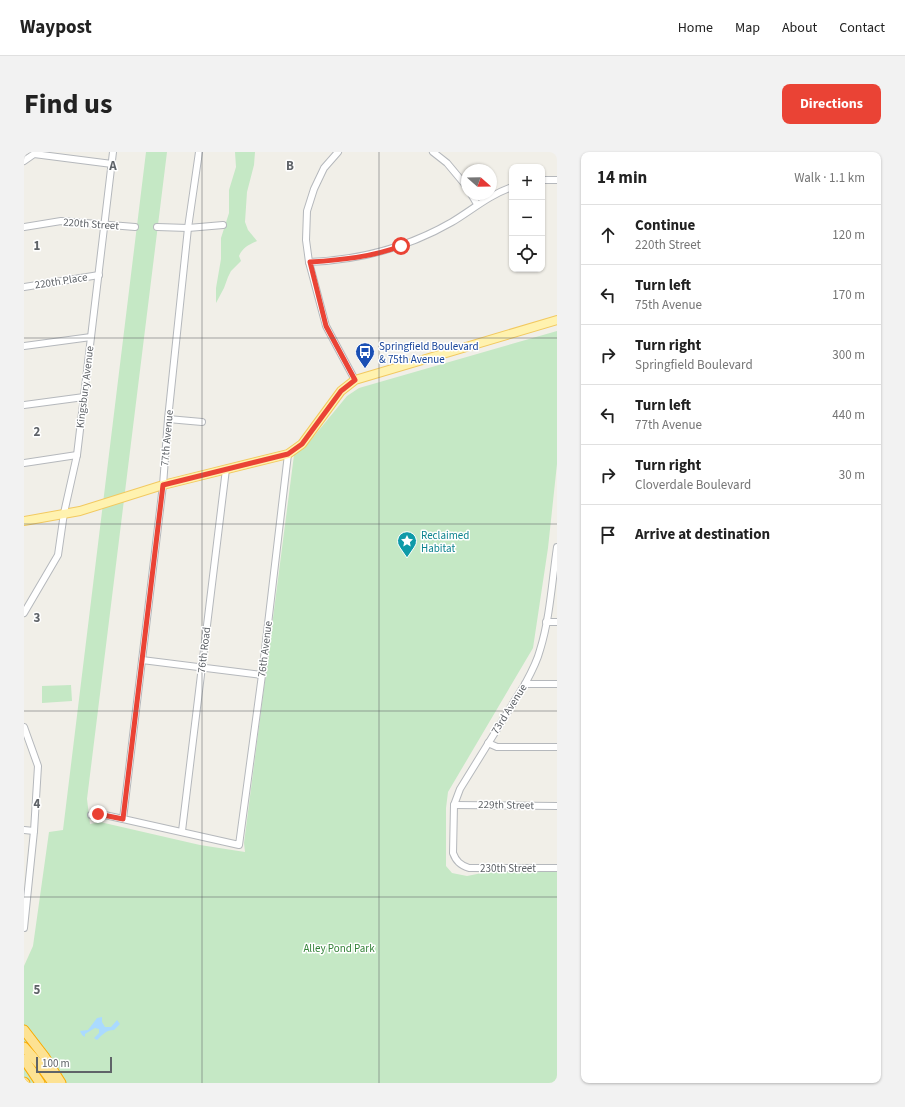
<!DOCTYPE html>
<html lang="en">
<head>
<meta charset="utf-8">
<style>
	:root { --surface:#fff; --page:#f2f2f2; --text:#222; --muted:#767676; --line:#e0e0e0; --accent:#ea4335 }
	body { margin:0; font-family:"Source Sans 3",sans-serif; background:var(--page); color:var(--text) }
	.controls { position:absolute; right:12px; top:12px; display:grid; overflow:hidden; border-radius:8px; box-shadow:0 1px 3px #0004 }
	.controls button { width:36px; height:36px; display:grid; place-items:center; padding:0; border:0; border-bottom:1px solid var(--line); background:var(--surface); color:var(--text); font:20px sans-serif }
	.compass { position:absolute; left:437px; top:12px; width:36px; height:36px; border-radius:50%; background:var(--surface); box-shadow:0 1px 3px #0004; rotate:110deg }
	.scale { position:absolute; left:12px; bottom:10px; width:76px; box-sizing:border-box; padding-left:4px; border:2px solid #5f6368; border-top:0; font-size:11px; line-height:14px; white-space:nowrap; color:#5f6368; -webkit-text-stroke:3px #fff; paint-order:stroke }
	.stop { position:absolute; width:12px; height:12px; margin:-9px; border:3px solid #ea4335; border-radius:50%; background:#fff }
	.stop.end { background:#ea4335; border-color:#fff; box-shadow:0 1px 4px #0008 }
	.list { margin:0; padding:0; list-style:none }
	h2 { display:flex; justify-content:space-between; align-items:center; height:52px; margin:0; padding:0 16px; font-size:17px }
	h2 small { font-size:13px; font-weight:400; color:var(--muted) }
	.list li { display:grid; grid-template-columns:26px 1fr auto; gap:12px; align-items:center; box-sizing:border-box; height:60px; padding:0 16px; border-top:1px solid var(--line) }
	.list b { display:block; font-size:15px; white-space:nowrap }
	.list p { margin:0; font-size:13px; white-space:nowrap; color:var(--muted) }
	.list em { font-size:13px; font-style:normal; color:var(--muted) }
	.icon { flex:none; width:22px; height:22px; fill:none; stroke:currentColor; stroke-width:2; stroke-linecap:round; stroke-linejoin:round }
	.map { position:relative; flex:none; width:533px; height:931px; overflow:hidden; border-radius:8px }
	header { display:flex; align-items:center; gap:24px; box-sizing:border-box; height:56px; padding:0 20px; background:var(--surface); border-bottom:1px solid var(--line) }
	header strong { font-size:19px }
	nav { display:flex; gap:22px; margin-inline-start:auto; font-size:14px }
	.intro { display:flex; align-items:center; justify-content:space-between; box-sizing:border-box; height:96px; padding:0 24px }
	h1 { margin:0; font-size:28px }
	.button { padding:10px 18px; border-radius:8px; background:var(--accent); color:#fff; font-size:14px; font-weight:700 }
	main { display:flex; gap:24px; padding:0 24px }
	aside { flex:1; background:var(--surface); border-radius:8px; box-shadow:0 1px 3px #0004 }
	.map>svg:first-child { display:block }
</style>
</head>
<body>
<header>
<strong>Waypost</strong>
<nav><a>Home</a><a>Map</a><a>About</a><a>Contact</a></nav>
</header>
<div class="intro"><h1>Find us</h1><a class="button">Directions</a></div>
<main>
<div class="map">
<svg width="533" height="931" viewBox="0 0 533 931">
	<rect width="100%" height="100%" fill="#f1efe8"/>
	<g fill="#c5e8c5">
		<path d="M122,0H143L63,647L66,672L76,670L176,693L221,700L220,691L270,303L281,295L323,244L335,236L533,179V312L524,396L509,496L424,640L422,656V714L428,721L443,724L463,720H533V931H0V814L9,794L25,680L39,678Z"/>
		<path d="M211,0H231L230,13L223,40L221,70L224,78L233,89C224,93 219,95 215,104L217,109L207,119L204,125L200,136L192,151V136L197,107V86L205,61V38L212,15Z"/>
		<path d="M47,533L48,549L18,551V534Z"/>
	</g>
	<path fill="#aadaff" d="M78,865V870L81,875H87L93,868L96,872L90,878C82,878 78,883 73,888L70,886L75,881V877L71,876L61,882V885L58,883L56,879L64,878L73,866Z"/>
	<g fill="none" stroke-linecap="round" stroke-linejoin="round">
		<g stroke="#b5b8bc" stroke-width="8">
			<g id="minor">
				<path d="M314,0L300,16L290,37L283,59L282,88L285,110L302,174L331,228"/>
				<path d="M409,0L423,11L443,35"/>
				<path d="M0,9L10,2L88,12"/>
				<path d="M518,28H533"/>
				<path d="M447,42L453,52"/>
				<path d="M0,75L37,69L111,75"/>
				<path d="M133,75L164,76L199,73"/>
				<path d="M285,110C336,108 383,96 428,70C448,58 465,43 488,35"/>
				<path d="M0,135L75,123"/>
				<path d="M0,194L67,185"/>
				<path d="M0,253L60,245"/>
				<path d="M144,267L178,270"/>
				<path d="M0,311L53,303"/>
				<path d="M533,395C528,429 526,466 516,498C513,510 507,521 501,532L436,637L430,653L429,701C432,709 436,713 445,716H533"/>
				<path d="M0,461L34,403L40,361L53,303L89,0"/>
				<path d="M522,470H533"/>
				<path d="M118,508L238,523"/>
				<path d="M501,532H533"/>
				<path d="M0,575L14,614L10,679L0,776"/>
				<path d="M464,591L473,595H533"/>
				<path d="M430,653L533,654"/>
				<path d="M67,663L76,662L99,667L215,693L238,523L264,302"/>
				<path d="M99,667L139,333L144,267L164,76L175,0"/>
				<path d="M0,678L10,679"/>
				<path d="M158,679L202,317"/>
			</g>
		</g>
		<g stroke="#f2c960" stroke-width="10">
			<path id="major" d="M0,369L56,359L139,333L264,302L278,292L317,239L331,228L533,168"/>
		</g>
		<g stroke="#f9ab00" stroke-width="11">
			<g id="highway">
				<path d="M0,878L20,904L37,931"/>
				<path d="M0,895L16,913L29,931"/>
				<path d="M0,907L16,931"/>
				<path d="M0,930L1,931"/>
			</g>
		</g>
		<use href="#minor" stroke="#fff" stroke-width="6"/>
		<use href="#major" stroke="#fff2af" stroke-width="8"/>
		<use href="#highway" stroke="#fde293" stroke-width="9"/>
	</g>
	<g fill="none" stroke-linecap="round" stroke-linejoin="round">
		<path stroke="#ea4335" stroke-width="5" d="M74,662L99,667L139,333L264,302L278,292L317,239L331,228L302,174L286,110C317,108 348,105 377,94"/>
	</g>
	<path fill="none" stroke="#5f6368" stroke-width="1" stroke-opacity="0.55" d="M178,0V931M355,0V931M0,186H533M0,372H533M0,559H533M0,745H533"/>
	<defs>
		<g id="bus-pin" transform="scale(1)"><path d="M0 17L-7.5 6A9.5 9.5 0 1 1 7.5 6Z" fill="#1a4fb4" stroke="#fff"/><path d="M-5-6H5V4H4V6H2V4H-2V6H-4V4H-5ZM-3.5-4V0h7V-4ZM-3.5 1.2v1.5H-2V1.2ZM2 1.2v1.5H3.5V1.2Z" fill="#fff"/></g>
		<g id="sight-pin" transform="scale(1)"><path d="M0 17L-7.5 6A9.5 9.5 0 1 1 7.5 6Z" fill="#0f9aa8" stroke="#fff"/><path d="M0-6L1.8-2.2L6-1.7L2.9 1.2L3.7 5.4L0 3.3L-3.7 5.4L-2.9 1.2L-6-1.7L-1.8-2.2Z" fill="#fff"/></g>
	</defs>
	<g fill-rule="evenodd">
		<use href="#bus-pin" x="341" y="200"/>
		<use href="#sight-pin" x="383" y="389"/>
	</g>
	<g text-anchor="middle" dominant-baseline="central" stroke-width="3" stroke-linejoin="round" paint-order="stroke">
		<g font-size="11" fill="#5f6368" stroke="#fff">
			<text transform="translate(67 72) rotate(4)">220th Street</text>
			<text transform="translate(37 129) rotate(-9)">220th Place</text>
			<text transform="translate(61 235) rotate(-83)">Kingsbury Avenue</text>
			<text transform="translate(143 286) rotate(-85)">77th Avenue</text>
			<text transform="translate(241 497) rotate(-83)">76th Avenue</text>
			<text transform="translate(180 498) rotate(-83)">76th Road</text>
			<text transform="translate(485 557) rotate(-58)">73rd Avenue</text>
			<text transform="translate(482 653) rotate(1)">229th Street</text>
			<text x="484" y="716">230th Street</text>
		</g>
		<g font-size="11" fill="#164399" stroke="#fff" text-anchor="start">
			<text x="355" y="194">Springfield Boulevard<tspan x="355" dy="13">&amp; 75th Avenue</tspan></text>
		</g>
		<g font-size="11" fill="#0d838f" stroke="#fff" text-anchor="start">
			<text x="397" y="383">Reclaimed<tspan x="397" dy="13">Habitat</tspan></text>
		</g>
		<g font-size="11" fill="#348238" stroke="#fff">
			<text x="315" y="796">Alley Pond Park</text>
		</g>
	</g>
	<g font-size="13" text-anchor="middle" font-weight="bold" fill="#5f6368" stroke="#fff" stroke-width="3" stroke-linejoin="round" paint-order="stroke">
		<text x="89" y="18">A</text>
		<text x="266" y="18">B</text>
		<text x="13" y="98">1</text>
		<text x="13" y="284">2</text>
		<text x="13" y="470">3</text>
		<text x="13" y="656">4</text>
		<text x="13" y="842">5</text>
	</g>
</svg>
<div class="controls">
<button>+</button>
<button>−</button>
<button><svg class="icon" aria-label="locate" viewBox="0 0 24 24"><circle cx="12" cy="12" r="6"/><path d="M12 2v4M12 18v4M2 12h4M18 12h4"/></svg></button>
</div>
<svg class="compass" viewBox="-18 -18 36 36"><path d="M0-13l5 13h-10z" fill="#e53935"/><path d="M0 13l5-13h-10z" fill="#767676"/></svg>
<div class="scale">100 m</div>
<div class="stop" style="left:377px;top:94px"></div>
<div class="stop end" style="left:74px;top:662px"></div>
</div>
<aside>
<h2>14 min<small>Walk · 1.1 km</small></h2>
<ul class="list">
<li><svg class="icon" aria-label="ahead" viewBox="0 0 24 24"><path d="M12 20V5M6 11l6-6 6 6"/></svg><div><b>Continue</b><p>220th Street</p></div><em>120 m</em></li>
<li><svg class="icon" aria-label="left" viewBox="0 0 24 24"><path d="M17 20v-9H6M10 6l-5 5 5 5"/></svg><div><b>Turn left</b><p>75th Avenue</p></div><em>170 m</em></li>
<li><svg class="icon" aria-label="right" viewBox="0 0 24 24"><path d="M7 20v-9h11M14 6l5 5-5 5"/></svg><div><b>Turn right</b><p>Springfield Boulevard</p></div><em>300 m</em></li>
<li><svg class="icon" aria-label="left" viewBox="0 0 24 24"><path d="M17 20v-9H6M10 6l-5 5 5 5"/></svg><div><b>Turn left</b><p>77th Avenue</p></div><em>440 m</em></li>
<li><svg class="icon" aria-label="right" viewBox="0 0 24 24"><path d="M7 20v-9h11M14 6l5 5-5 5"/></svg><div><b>Turn right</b><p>Cloverdale Boulevard</p></div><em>30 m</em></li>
<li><svg class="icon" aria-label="arrive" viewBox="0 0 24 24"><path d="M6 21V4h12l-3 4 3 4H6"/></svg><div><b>Arrive at destination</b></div></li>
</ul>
</aside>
</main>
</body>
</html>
